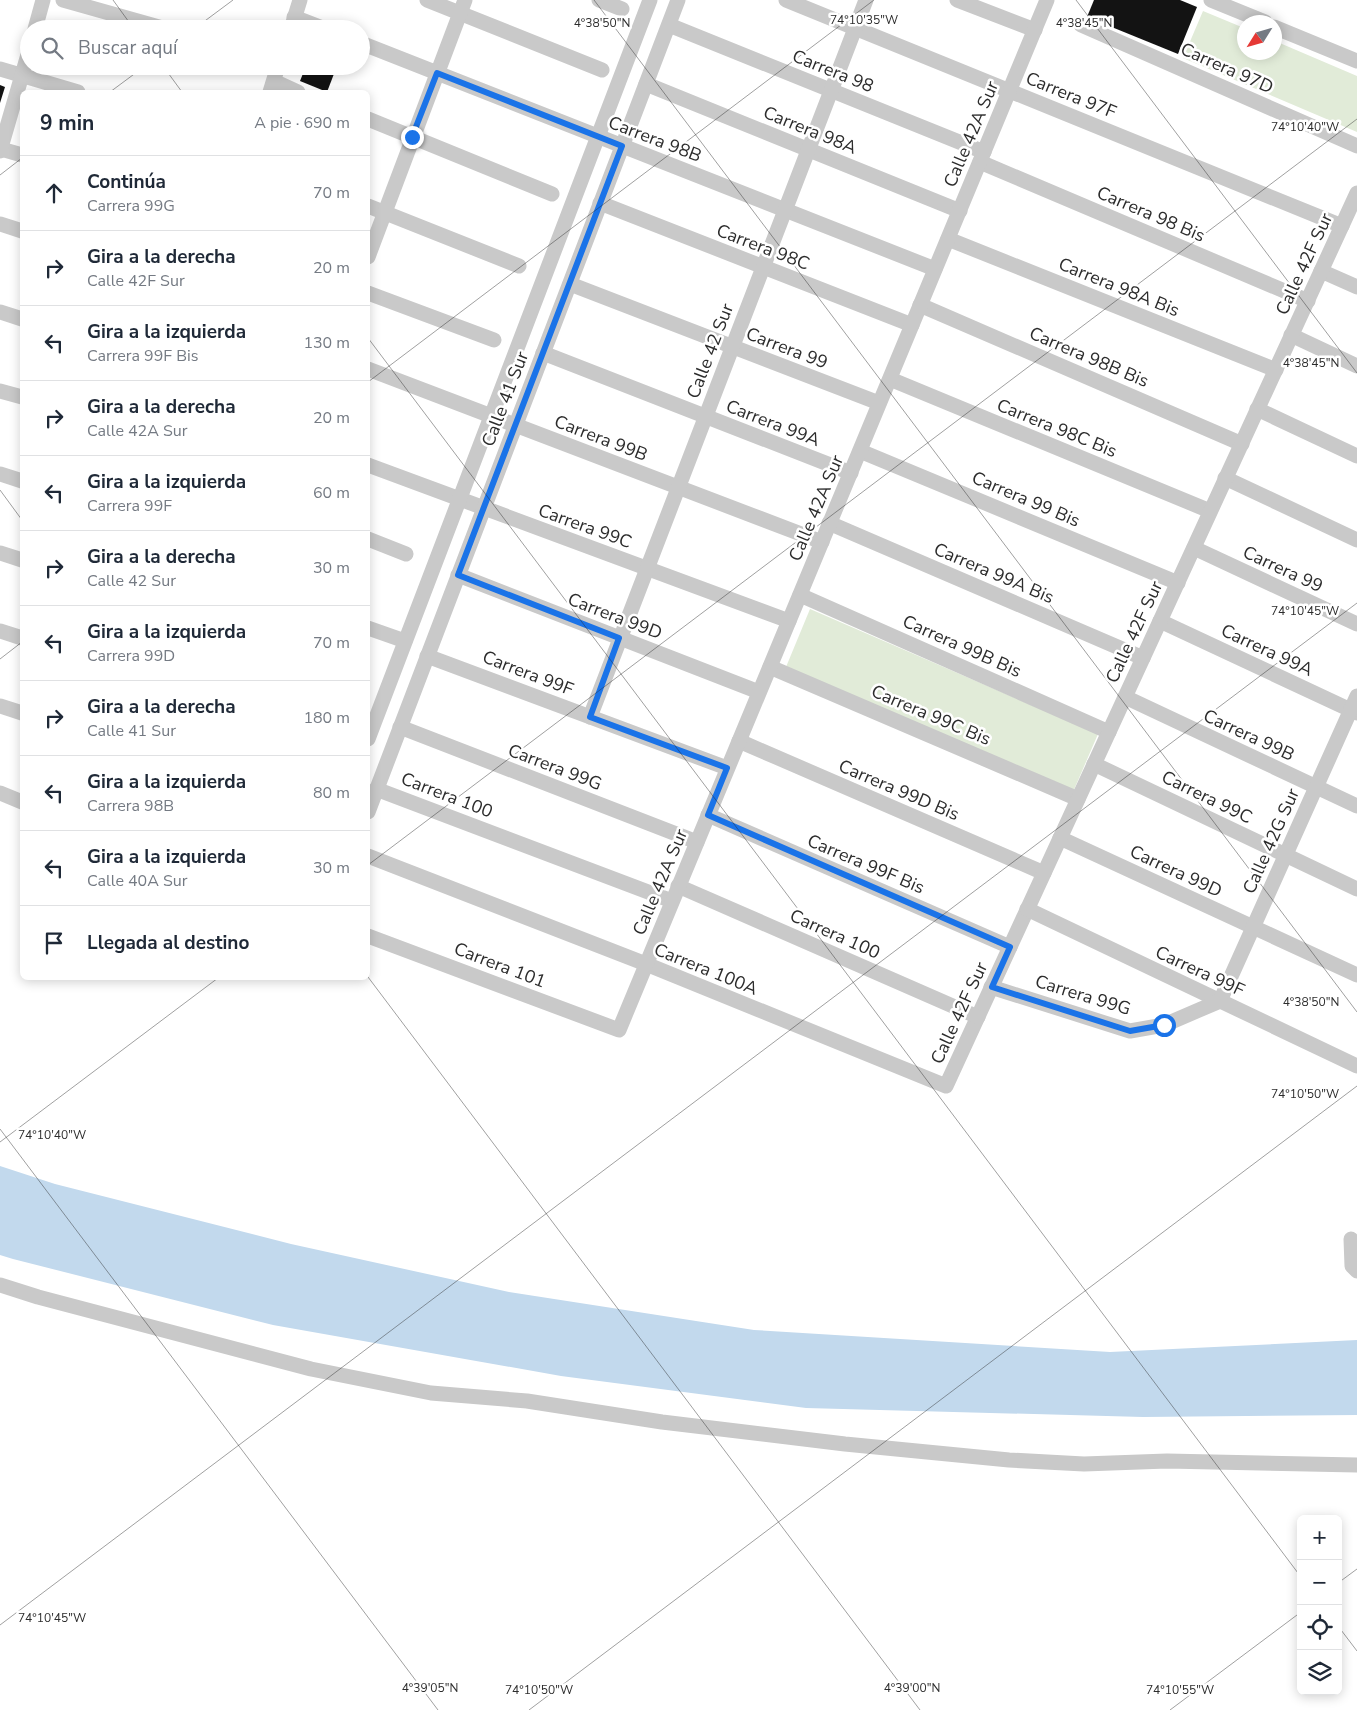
<!DOCTYPE html>
<html lang="es">
<head>
<meta charset="utf-8">
<style>
	:root { --surface:#fff; --page:#f2f2f3; --text:#1f2937; --muted:#747a83; --line:#e0e1e3 }
	body { margin:0; font-family:"Nunito Sans",sans-serif; background:var(--page); color:var(--text) }
	.controls { position:absolute; right:15px; bottom:15px; display:grid; overflow:hidden; border-radius:8px; box-shadow:0 2px 12px #0003 }
	.controls button { width:45px; height:45px; display:grid; place-items:center; padding:0; border:0; border-bottom:1px solid var(--line); background:var(--surface); color:var(--text); font:25px sans-serif }
	.compass { position:absolute; left:1237px; top:15px; width:45px; height:45px; border-radius:50%; background:var(--surface); box-shadow:0 2px 12px #0003; rotate:233deg }
	.stop { position:absolute; width:15px; height:15px; margin:-11px; border:4px solid #1a73e8; border-radius:50%; background:#fff }
	.stop.end { background:#1a73e8; border-color:#fff; box-shadow:0 1px 5px #0008 }
	.list { margin:0; padding:0; list-style:none }
	h2 { display:flex; justify-content:space-between; align-items:center; height:65px; margin:0; padding:0 20px; font-size:21px }
	h2 small { font-size:16px; font-weight:400; color:var(--muted) }
	.list li { display:grid; grid-template-columns:32px 1fr auto; gap:15px; align-items:center; box-sizing:border-box; height:75px; padding:0 20px; border-top:1px solid var(--line) }
	.list b { display:block; font-size:19px; white-space:nowrap }
	.list p { margin:0; font-size:16px; white-space:nowrap; color:var(--muted) }
	.list em { font-size:16px; font-style:normal; color:var(--muted) }
	.icon { flex:none; width:28px; height:28px; fill:none; stroke:currentColor; stroke-width:2; stroke-linecap:round; stroke-linejoin:round }
	.map { position:relative; flex:none; width:1357px; height:1710px; overflow:hidden }
	.search { position:absolute; background:var(--surface); box-shadow:0 2px 12px #0003; left:20px; top:20px; width:350px; height:55px; display:flex; align-items:center; gap:12px; box-sizing:border-box; padding:0 18px; border-radius:28px; color:var(--muted); font-size:19px }
	.panel { position:absolute; background:var(--surface); box-shadow:0 2px 12px #0003; left:20px; top:90px; width:350px; height:890px; border-radius:8px }
	.map>svg:first-child { display:block }
</style>
</head>
<body>
<div class="map">
<svg width="1357" height="1710" viewBox="0 0 1357 1710">
	<rect width="100%" height="100%" fill="#fff"/>
	<g fill="#e1ebd8">
		<path d="M1203,11L1244,28V52H1274L1275,41L1357,76V132L1183,58Z"/>
		<path d="M810,609L1098,734L1073,792L786,667Z"/>
	</g>
	<path fill="#c2d9ed" d="M0,1166L55,1184L291,1244L509,1292L754,1330L1110,1352L1357,1340V1415L1143,1417L806,1408L561,1376L273,1325L13,1259L0,1255Z"/>
	<g fill="#131313">
		<path d="M1094,0H1180L1197,7L1178,54L1087,17Z"/>
		<path d="M306,66H337L327,92L300,81Z"/>
		<path d="M0,85L5,87L0,103Z"/>
	</g>
	<g fill="none" stroke-linecap="round" stroke-linejoin="round">
		<g stroke="#c9c9c9" stroke-width="15">
			<path d="M63,0L166,29"/>
			<path d="M427,0L602,70"/>
			<path d="M599,0L622,9"/>
			<path d="M786,0L1342,226"/>
			<path d="M957,0L1035,30"/>
			<path d="M1211,0L1265,22"/>
			<path d="M294,17L325,29"/>
			<path d="M669,25L984,152"/>
			<path d="M1081,25L1357,146"/>
			<path d="M1274,27L1357,61"/>
			<path d="M35,29L43,0"/>
			<path d="M291,29L300,0"/>
			<path d="M361,43L935,269"/>
			<path d="M0,69L78,92"/>
			<path d="M274,81L298,92"/>
			<path d="M646,84L960,211"/>
			<path d="M270,92L278,66"/>
			<path d="M368,119L552,194"/>
			<path d="M1,149L22,155"/>
			<path d="M0,151L29,51"/>
			<path d="M980,162L1308,301"/>
			<path d="M600,203L912,325"/>
			<path d="M368,206L519,266"/>
			<path d="M0,224L22,231"/>
			<path d="M948,239L1276,370"/>
			<path d="M368,257L465,0"/>
			<path d="M1321,271L1357,287"/>
			<path d="M570,284L879,403"/>
			<path d="M368,293L494,340"/>
			<path d="M920,305L1242,444"/>
			<path d="M0,312L22,319"/>
			<path d="M1291,335L1357,366"/>
			<path d="M543,353L851,473"/>
			<path d="M368,369L822,542"/>
			<path d="M890,379L1210,511"/>
			<path d="M0,391L22,397"/>
			<path d="M1257,409L1357,456"/>
			<path d="M860,451L1178,583"/>
			<path d="M368,465L789,621"/>
			<path d="M0,474L22,481"/>
			<path d="M1225,478L1357,540"/>
			<path d="M829,523L1143,658"/>
			<path d="M368,539L406,554"/>
			<path d="M1194,548L1357,624"/>
			<path d="M0,553L22,560"/>
			<path d="M458,575L759,692"/>
			<path d="M800,595L1109,732"/>
			<path d="M1160,621L1357,713"/>
			<path d="M368,628L405,641"/>
			<path d="M0,631L22,638"/>
			<path d="M427,656L727,768"/>
			<path d="M770,667L1078,799"/>
			<path d="M1125,697L1357,806"/>
			<path d="M0,706L22,713"/>
			<path d="M590,717L866,0"/>
			<path d="M400,727L697,842"/>
			<path d="M368,739L650,0"/>
			<path d="M739,741L1044,873"/>
			<path d="M1094,764L1357,889"/>
			<path d="M376,789L672,901"/>
			<path d="M0,793L22,802"/>
			<path d="M368,812L678,0"/>
			<path d="M708,815L1010,947"/>
			<path d="M1060,838L1357,975"/>
			<path d="M368,856L646,964L946,1086L1357,193"/>
			<path d="M678,886L978,1017"/>
			<path d="M1027,909L1357,1066"/>
			<path d="M368,936L619,1030L1047,0"/>
			<path d="M991,987L1130,1031L1164,1025L1220,1001L1357,696"/>
			<path d="M1351,1239L1352,1266L1357,1271"/>
			<path d="M0,1285L38,1297L311,1369L431,1393L527,1401L662,1422L845,1444L1009,1460L1084,1464L1167,1461L1357,1465"/>
		</g>
	</g>
	<g fill="none" stroke-linecap="round" stroke-linejoin="round">
		<path stroke="#1a73e8" stroke-width="6" d="M412,137L437,73L622,146L458,575L619,638L590,717L727,768L708,815L1010,947L992,987L1130,1031L1164,1025"/>
	</g>
	<path fill="none" stroke="#2c2c2c" stroke-width="1" stroke-opacity="0.45" d="M113,0L134,29M594,0L1357,1012M1076,0L1357,373M194,29L233,0M163,66L182,92M110,92L145,66M0,175L22,158M368,338L1301,1577M368,382L874,0M0,490L22,520M0,659L22,642M368,865L1357,119M368,977L920,1710M0,1129L438,1710M0,1142L218,978M1338,1583L1357,1569M0,1625L1357,603M1338,1626L1357,1651M529,1710L1357,1086M1170,1710L1301,1612"/>
	<g text-anchor="middle" dominant-baseline="central" stroke-width="5" stroke-linejoin="round" paint-order="stroke">
		<g font-size="18" fill="#2c2c2c" stroke="#fff">
			<text transform="translate(1227 68) rotate(24)">Carrera 97D</text>
			<text transform="translate(833 71) rotate(22)">Carrera 98</text>
			<text transform="translate(1071 95) rotate(22)">Carrera 97F</text>
			<text transform="translate(810 130) rotate(22)">Carrera 98A</text>
			<text transform="translate(971 134) rotate(-67)">Calle 42A Sur</text>
			<text transform="translate(655 139) rotate(21)">Carrera 98B</text>
			<text transform="translate(1151 214) rotate(23)">Carrera 98 Bis</text>
			<text transform="translate(763 247) rotate(21)">Carrera 98C</text>
			<text transform="translate(1304 264) rotate(-65)">Calle 42F Sur</text>
			<text transform="translate(1119 287) rotate(22)">Carrera 98A Bis</text>
			<text transform="translate(787 348) rotate(21)">Carrera 99</text>
			<text transform="translate(710 351) rotate(-69)">Calle 42 Sur</text>
			<text transform="translate(1089 357) rotate(23)">Carrera 98B Bis</text>
			<text transform="translate(505 399) rotate(-69)">Calle 41 Sur</text>
			<text transform="translate(773 423) rotate(21)">Carrera 99A</text>
			<text transform="translate(1057 428) rotate(22)">Carrera 98C Bis</text>
			<text transform="translate(601 438) rotate(21)">Carrera 99B</text>
			<text transform="translate(1026 499) rotate(23)">Carrera 99 Bis</text>
			<text transform="translate(816 508) rotate(-67)">Calle 42A Sur</text>
			<text transform="translate(585 526) rotate(20)">Carrera 99C</text>
			<text transform="translate(1283 569) rotate(25)">Carrera 99</text>
			<text transform="translate(994 573) rotate(23)">Carrera 99A Bis</text>
			<text transform="translate(615 616) rotate(21)">Carrera 99D</text>
			<text transform="translate(1134 632) rotate(-65)">Calle 42F Sur</text>
			<text transform="translate(962 646) rotate(24)">Carrera 99B Bis</text>
			<text transform="translate(1267 650) rotate(25)">Carrera 99A</text>
			<text transform="translate(528 673) rotate(21)">Carrera 99F</text>
			<text transform="translate(931 715) rotate(23)">Carrera 99C Bis</text>
			<text transform="translate(1249 735) rotate(25)">Carrera 99B</text>
			<text transform="translate(555 767) rotate(21)">Carrera 99G</text>
			<text transform="translate(899 790) rotate(23)">Carrera 99D Bis</text>
			<text transform="translate(447 795) rotate(21)">Carrera 100</text>
			<text transform="translate(1207 797) rotate(26)">Carrera 99C</text>
			<text transform="translate(1271 841) rotate(-66)">Calle 42G Sur</text>
			<text transform="translate(866 864) rotate(23)">Carrera 99F Bis</text>
			<text transform="translate(1176 871) rotate(25)">Carrera 99D</text>
			<text transform="translate(660 882) rotate(-67)">Calle 42A Sur</text>
			<text transform="translate(835 934) rotate(24)">Carrera 100</text>
			<text transform="translate(500 965) rotate(21)">Carrera 101</text>
			<text transform="translate(706 969) rotate(22)">Carrera 100A</text>
			<text transform="translate(1200 971) rotate(25)">Carrera 99F</text>
			<text transform="translate(1083 995) rotate(17)">Carrera 99G</text>
			<text transform="translate(959 1013) rotate(-65)">Calle 42F Sur</text>
		</g>
	</g>
	<g font-size="12" text-anchor="middle" fill="#2c2c2c" stroke="#fff" stroke-width="5" stroke-linejoin="round" paint-order="stroke">
		<text x="864" y="24">74°10'35"W</text>
		<text x="602" y="27">4°38'50"N</text>
		<text x="1084" y="27">4°38'45"N</text>
		<text x="1305" y="131">74°10'40"W</text>
		<text x="1311" y="367">4°38'45"N</text>
		<text x="1305" y="615">74°10'45"W</text>
		<text x="1311" y="1006">4°38'50"N</text>
		<text x="1305" y="1098">74°10'50"W</text>
		<text x="52" y="1139">74°10'40"W</text>
		<text x="52" y="1622">74°10'45"W</text>
		<text x="430" y="1692">4°39'05"N</text>
		<text x="912" y="1692">4°39'00"N</text>
		<text x="539" y="1694">74°10'50"W</text>
		<text x="1180" y="1694">74°10'55"W</text>
	</g>
</svg>
<div class="controls">
<button>+</button>
<button>−</button>
<button><svg class="icon" aria-label="locate" viewBox="0 0 24 24"><circle cx="12" cy="12" r="6"/><path d="M12 2v4M12 18v4M2 12h4M18 12h4"/></svg></button>
<button><svg class="icon" aria-label="layers" viewBox="0 0 24 24"><path d="M12 4l9 5-9 5-9-5zM3 14l9 5 9-5"/></svg></button>
</div>
<svg class="compass" viewBox="-18 -18 36 36"><path d="M0-13l5 13h-10z" fill="#e53935"/><path d="M0 13l5-13h-10z" fill="#747a83"/></svg>
<div class="stop" style="left:1164px;top:1025px"></div>
<div class="stop end" style="left:412px;top:137px"></div>
<div class="search"><svg class="icon" aria-label="search" viewBox="0 0 24 24"><circle cx="10" cy="10" r="6"/><path d="M15 15l6 6"/></svg>Buscar aquí</div>
<section class="panel">
<h2>9 min<small>A pie · 690 m</small></h2>
<ul class="list">
<li><svg class="icon" aria-label="ahead" viewBox="0 0 24 24"><path d="M12 20V5M6 11l6-6 6 6"/></svg><div><b>Continúa</b><p>Carrera 99G</p></div><em>70 m</em></li>
<li><svg class="icon" aria-label="right" viewBox="0 0 24 24"><path d="M7 20v-9h11M14 6l5 5-5 5"/></svg><div><b>Gira a la derecha</b><p>Calle 42F Sur</p></div><em>20 m</em></li>
<li><svg class="icon" aria-label="left" viewBox="0 0 24 24"><path d="M17 20v-9H6M10 6l-5 5 5 5"/></svg><div><b>Gira a la izquierda</b><p>Carrera 99F Bis</p></div><em>130 m</em></li>
<li><svg class="icon" aria-label="right" viewBox="0 0 24 24"><path d="M7 20v-9h11M14 6l5 5-5 5"/></svg><div><b>Gira a la derecha</b><p>Calle 42A Sur</p></div><em>20 m</em></li>
<li><svg class="icon" aria-label="left" viewBox="0 0 24 24"><path d="M17 20v-9H6M10 6l-5 5 5 5"/></svg><div><b>Gira a la izquierda</b><p>Carrera 99F</p></div><em>60 m</em></li>
<li><svg class="icon" aria-label="right" viewBox="0 0 24 24"><path d="M7 20v-9h11M14 6l5 5-5 5"/></svg><div><b>Gira a la derecha</b><p>Calle 42 Sur</p></div><em>30 m</em></li>
<li><svg class="icon" aria-label="left" viewBox="0 0 24 24"><path d="M17 20v-9H6M10 6l-5 5 5 5"/></svg><div><b>Gira a la izquierda</b><p>Carrera 99D</p></div><em>70 m</em></li>
<li><svg class="icon" aria-label="right" viewBox="0 0 24 24"><path d="M7 20v-9h11M14 6l5 5-5 5"/></svg><div><b>Gira a la derecha</b><p>Calle 41 Sur</p></div><em>180 m</em></li>
<li><svg class="icon" aria-label="left" viewBox="0 0 24 24"><path d="M17 20v-9H6M10 6l-5 5 5 5"/></svg><div><b>Gira a la izquierda</b><p>Carrera 98B</p></div><em>80 m</em></li>
<li><svg class="icon" aria-label="left" viewBox="0 0 24 24"><path d="M17 20v-9H6M10 6l-5 5 5 5"/></svg><div><b>Gira a la izquierda</b><p>Calle 40A Sur</p></div><em>30 m</em></li>
<li><svg class="icon" aria-label="arrive" viewBox="0 0 24 24"><path d="M6 21V4h12l-3 4 3 4H6"/></svg><div><b>Llegada al destino</b></div></li>
</ul>
</section>
</div>
</body>
</html>
